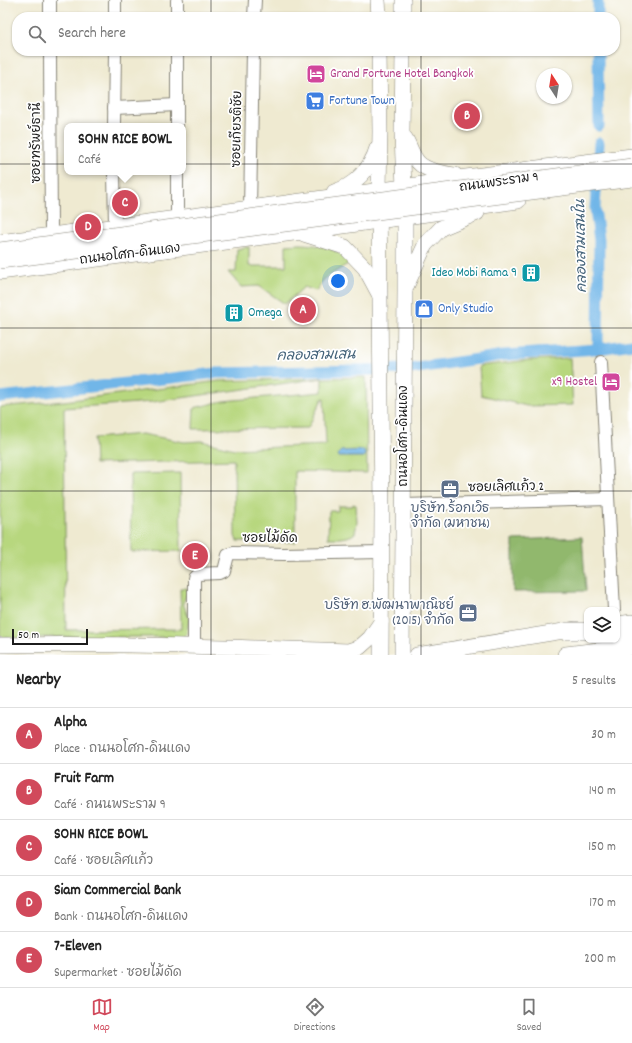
<!DOCTYPE html>
<html lang="en">
<head>
<meta charset="utf-8">
<style>
	:root { --surface:#fff; --page:#f6f6f6; --text:#222; --muted:#767676; --line:#e0e0e0; --accent:#d1495b }
	body { margin:0; font-family:Dekko,"Playpen Sans Thai",sans-serif; background:var(--page); color:var(--text) }
	.controls { position:absolute; right:12px; bottom:12px; display:grid; overflow:hidden; border-radius:8px; box-shadow:0 1px 3px #0004 }
	.controls button { width:36px; height:36px; display:grid; place-items:center; padding:0; border:0; border-bottom:1px solid var(--line); background:var(--surface); color:var(--text); font:20px sans-serif }
	.compass { position:absolute; left:536px; top:68px; width:36px; height:36px; border-radius:50%; background:var(--surface); box-shadow:0 1px 3px #0004; rotate:348deg }
	.scale { position:absolute; left:12px; bottom:10px; width:76px; box-sizing:border-box; padding-left:4px; border:2px solid #1c1c1c; border-top:0; font-size:11px; line-height:14px; white-space:nowrap; color:#1c1c1c; -webkit-text-stroke:3px #fff; paint-order:stroke }
	.you { position:absolute; left:338px; top:281px; width:14px; height:14px; margin:-10px; border:3px solid #fff; border-radius:50%; background:#1a73e8; box-shadow:0 0 0 6px #1a73e833 }
	.badge { display:grid; place-items:center; width:26px; height:26px; border-radius:50%; background:var(--accent); color:#fff; font-size:13px; font-weight:700 }
	.pin { position:absolute; translate:-50% -50%; border:2px solid #fff; box-shadow:0 1px 4px #0006 }
	.popup { position:absolute; left:64px; top:123px; width:122px; height:52px; box-sizing:border-box; display:grid; place-content:center; border-radius:8px; background:var(--surface); filter:drop-shadow(0 1px 3px #0005); font-size:13px; white-space:nowrap; color:var(--muted) }
	.popup b { font-size:15px; color:var(--text) }
	.popup::after { content:''; position:absolute; left:50%; top:100%; margin-left:-8px; border:8px solid transparent; border-top-color:var(--surface) }
	.list { margin:0; padding:0; list-style:none }
	h2 { display:flex; justify-content:space-between; align-items:center; height:52px; margin:0; padding:0 16px; font-size:17px }
	h2 small { font-size:13px; font-weight:400; color:var(--muted) }
	.list li { display:grid; grid-template-columns:26px 1fr auto; gap:12px; align-items:center; box-sizing:border-box; height:56px; padding:0 16px; border-top:1px solid var(--line) }
	.list b { display:block; font-size:15px; white-space:nowrap }
	.list p { margin:0; font-size:13px; white-space:nowrap; color:var(--muted) }
	.list em { font-size:13px; font-style:normal; color:var(--muted) }
	.icon { flex:none; width:22px; height:22px; fill:none; stroke:currentColor; stroke-width:2; stroke-linecap:round; stroke-linejoin:round }
	.map { position:relative; flex:none; width:632px; height:655px; overflow:hidden }
	.search { position:absolute; background:var(--surface); box-shadow:0 1px 3px #0004; left:12px; right:12px; top:12px; height:44px; display:flex; align-items:center; gap:10px; box-sizing:border-box; padding:0 14px; border-radius:16px; color:var(--muted); font-size:15px }
	.sheet { height:332px; background:var(--surface) }
	nav { display:flex; justify-content:space-around; align-items:center; box-sizing:border-box; height:56px; border-top:1px solid var(--line); background:var(--surface); font-size:11px; color:var(--muted) }
	nav a { display:grid; justify-items:center; gap:2px }
	nav .on { color:var(--accent) }
	.map>svg:first-child { display:block }
</style>
</head>
<body>
<div class="map">
<svg width="632" height="655" viewBox="0 0 632 655">
	<rect width="100%" height="100%" fill="#fff"/>
	<filter id="ink" filterUnits="userSpaceOnUse"><feTurbulence type="fractalNoise" baseFrequency=".025" numOctaves="2"/><feDisplacementMap in="SourceGraphic" scale="8" xChannelSelector="R" yChannelSelector="G"/><feConvolveMatrix kernelMatrix="1 2 1 2 8 2 1 2 1" color-interpolation-filters="sRGB"/></filter>
	<filter id="wash" filterUnits="userSpaceOnUse"><feTurbulence type="fractalNoise" baseFrequency=".012" numOctaves="4" result="noise"/><feDisplacementMap in="SourceGraphic" scale="16" xChannelSelector="R" yChannelSelector="G"/><feGaussianBlur stdDeviation="0.9" result="paint"/><feColorMatrix in="noise" values="0 0 0 0 0 0 0 0 0 0 0 0 0 0 0 0 0 1.4 0 .05"/><feComposite in="paint" operator="in"/></filter>
	<g filter="url(#wash)">
		<rect width="100%" height="100%" fill="#efead1"/>
		<g fill="#b7d77e" stroke="#6a7a4d">
			<path d="M300,244C318,245 338,247 349,263L324,279L316,291L304,287L285,304L259,286L241,287L228,272H236L237,249L249,247V266H286V245Z"/>
			<path d="M570,358L573,405L527,406L481,395L479,366L530,360Z"/>
			<path d="M366,377L367,473L295,471V542L237,541L235,536L234,460L95,464L94,438L142,434L184,442L202,441L234,449L326,445L324,398L322,399L308,428L193,429L194,408L223,401L322,392V378L153,402L64,408L66,630L181,629L180,588H187L188,592L183,603L189,619L187,634L181,638L160,637H66L0,638V407L64,401L219,381Z"/>
			<path d="M180,473L181,551L131,552L130,474Z"/>
			<path d="M353,504L356,505L357,522L355,533C348,539 338,538 328,538L329,511H338V506H353Z"/>
		</g>
		<path fill="#91b86d" stroke="#566a44" d="M582,537L586,591L513,592V540Z"/>
		<path fill="#71b6e8" stroke="#466982" d="M364,450L365,454L364,457H339L338,454L341,451Z"/>
		<g fill="none" stroke-linecap="round" stroke-linejoin="round">
			<g stroke="#71b6e8" stroke-width="11">
				<path d="M598,0V17"/>
				<path d="M598,51L599,126"/>
				<path d="M598,349L599,240L595,208L599,143"/>
				<path d="M0,397L217,373L410,369L505,355L598,349L632,344"/>
			</g>
		</g>
	</g>
	<g filter="url(#ink)">
		<g fill="none" stroke-linecap="round" stroke-linejoin="round">
			<g stroke="#868376" stroke-width="14">
				<g id="minor">
					<path d="M50,0V17"/>
					<path d="M177,0V17"/>
					<path d="M115,17V0"/>
					<path d="M254,17L255,0"/>
					<path d="M50,51L51,235"/>
					<path d="M177,51V126"/>
					<path d="M114,108L177,105"/>
					<path d="M114,126L115,51"/>
					<path d="M114,172L115,226"/>
					<path d="M250,208L253,51"/>
					<path d="M177,217V172"/>
					<path d="M601,362L614,610"/>
					<path d="M404,505L608,499"/>
					<path d="M194,646V578L198,574L220,573L224,571L228,555L233,553L284,554L381,552"/>
				</g>
			</g>
			<g stroke="#868376" stroke-width="16">
				<g id="major">
					<path d="M378,0L379,17"/>
					<path d="M403,17V0"/>
					<path d="M379,51L380,132L379,190L382,511L381,655"/>
					<path d="M405,138C409,144 411,152 415,158C422,171 442,173 455,175"/>
					<path d="M334,192C354,186 371,169 377,148"/>
					<path d="M304,234L345,247L365,268L379,294"/>
					<path d="M0,242L404,187L466,177L632,156"/>
					<path d="M0,272L301,232L518,201"/>
					<path d="M406,287L425,245L441,228L477,213"/>
					<path d="M617,624L632,622"/>
					<path d="M0,645C116,643 232,647 348,651L360,647L370,638L381,622"/>
					<path d="M402,655L405,290V217L402,133L403,51"/>
					<path d="M417,655L576,629"/>
				</g>
			</g>
			<g stroke="#868376" stroke-width="18">
				<g id="highway">
					<path d="M617,632H632"/>
					<path d="M566,655L632,647"/>
				</g>
			</g>
			<use href="#minor" stroke="#fff" stroke-width="12"/>
			<use href="#major" stroke="#fff" stroke-width="15"/>
			<use href="#highway" stroke="#fff" stroke-width="17"/>
			<g stroke="#868376" stroke-width="16" stroke-linecap="butt">
				<g id="major-bridge">
					<path d="M0,250L632,166"/>
					<path d="M0,261L632,179"/>
				</g>
			</g>
			<g stroke="#868376" stroke-width="18" stroke-linecap="butt">
				<path id="highway-bridge" d="M565,631H587"/>
			</g>
			<use href="#major-bridge" stroke="#fff" stroke-width="15"/>
			<use href="#highway-bridge" stroke="#fff" stroke-width="17"/>
		</g>
	</g>
	<path fill="none" stroke="#1c1c1c" stroke-width="1" stroke-opacity="0.55" d="M211,0V17M421,0V17M211,51V655M421,51V655M0,164H632M0,328H632M0,491H632"/>
	<defs>
		<g id="hotel-square" transform="scale(1)"><rect x="-9" y="-9" width="18" height="18" rx="4" fill="#d1479c" stroke="#fff"/><path d="M-6-4.5h1.5V1H6V5H4.5V3h-9V5H-6ZM-4 0a1.8 1.8 0 1 1 3.6 0ZM.5 0V-2.5h3Q6-2.5 6 0Z" fill="#fff"/></g>
		<g id="supermarket-square" transform="scale(1)"><rect x="-9" y="-9" width="18" height="18" rx="4" fill="#3f7fe0" stroke="#fff"/><path d="M-6-5.5h2.5l.6 2H6L4.5 2H-2.5L-4.4-4H-6ZM-1.5 3.2a1.3 1.3 0 1 0 .1 0ZM3 3.2a1.3 1.3 0 1 0 .1 0Z" fill="#fff"/></g>
		<g id="building-square" transform="scale(1)"><rect x="-9" y="-9" width="18" height="18" rx="4" fill="#0f9aa8" stroke="#fff"/><path d="M-4-6H4V6H1V3H-1V6H-4ZM-2.5-4.3h1.7v1.8h-1.7ZM.8-4.3h1.7v1.8H.8ZM-2.5-1h1.7V.8h-1.7ZM.8-1h1.7V.8H.8Z" fill="#fff"/></g>
		<g id="shop-square" transform="scale(1)"><rect x="-9" y="-9" width="18" height="18" rx="4" fill="#3f7fe0" stroke="#fff"/><path d="M-5-2.5h2.3a2.7 3.5 0 0 1 5.4 0H5L5.5 6h-11ZM-1.5-2.5h3a1.5 2.3 0 0 0-3 0Z" fill="#fff"/></g>
		<g id="office-square" transform="scale(1)"><rect x="-9" y="-9" width="18" height="18" rx="4" fill="#5c6f8a" stroke="#fff"/><path d="M-6-3h4V-5.5h4V-3h4V5H-6ZM-1-4.5V-3h2v-1.5ZM-6 0V1H6V0Z" fill="#fff"/></g>
	</defs>
	<g fill-rule="evenodd">
		<use href="#hotel-square" x="316" y="74"/>
		<use href="#supermarket-square" x="315" y="101"/>
		<use href="#building-square" x="531" y="273"/>
		<use href="#shop-square" x="424" y="309"/>
		<use href="#building-square" x="234" y="313"/>
		<use href="#hotel-square" x="611" y="382"/>
		<use href="#office-square" x="450" y="489"/>
		<use href="#office-square" x="468" y="613"/>
	</g>
	<g text-anchor="middle" dominant-baseline="central" stroke-width="3.5" stroke-linejoin="round" paint-order="stroke">
		<g font-size="13" fill="#b23c85" stroke="#fff" text-anchor="start">
			<text x="330" y="74">Grand Fortune Hotel Bangkok</text>
			<text x="597" y="382" text-anchor="end">x9 Hostel</text>
		</g>
		<g font-size="13" fill="#366cbe" stroke="#fff" text-anchor="start">
			<text x="329" y="101">Fortune Town</text>
			<text x="438" y="309">Only Studio</text>
		</g>
		<g font-size="13" fill="#1c1c1c" stroke="#fff">
			<text transform="translate(238 129) rotate(-89)">ซอยเกียรติชัย</text>
			<text transform="translate(37 143) rotate(-90)">ซอยทรัพย์ธานี</text>
			<text transform="translate(499 183) rotate(-8)">ถนนพระราม 9</text>
			<text transform="translate(130 255) rotate(-7)">ถนนอโศก-ดินแดง</text>
			<text transform="translate(404 436) rotate(-90)">ถนนอโศก-ดินแดง</text>
			<text transform="translate(506 488) rotate(-1)">ซอยเลิศแก้ว 2</text>
			<text x="270" y="539">ซอยไม้ดัด</text>
		</g>
		<g font-size="13" fill="#0d838f" stroke="#fff" text-anchor="end">
			<text x="517" y="273">Ideo Mobi Rama 9</text>
			<text x="248" y="313" text-anchor="start">Omega</text>
		</g>
		<g font-size="13" fill="#4e5e75" stroke="#fff">
			<text x="450" y="509">บริษัท ร้อกเวิธ<tspan x="450" dy="15">จํากัด (มหาชน)</tspan></text>
			<text x="454" y="606" text-anchor="end">บริษัท ฮ.พัฒนาพาณิชย์<tspan x="454" dy="15">(2015) จำกัด</tspan></text>
		</g>
		<g font-size="14" font-style="italic" fill="#426178" stroke="#fff">
			<text transform="translate(582 246) rotate(-91)">คลองสามเสนใน</text>
			<text transform="translate(316 356) rotate(-1)">คลองสามเสน</text>
		</g>
	</g>
</svg>
<div class="controls">
<button><svg class="icon" aria-label="layers" viewBox="0 0 24 24"><path d="M12 4l9 5-9 5-9-5zM3 14l9 5 9-5"/></svg></button>
</div>
<svg class="compass" viewBox="-18 -18 36 36"><path d="M0-13l5 13h-10z" fill="#e53935"/><path d="M0 13l5-13h-10z" fill="#767676"/></svg>
<div class="scale">50 m</div>
<div class="you"></div>
<div class="pin badge" style="left:303px;top:310px">A</div>
<div class="pin badge" style="left:467px;top:116px">B</div>
<div class="pin badge" style="left:125px;top:203px">C</div>
<div class="popup"><b>SOHN RICE BOWL</b>Café</div>
<div class="pin badge" style="left:88px;top:227px">D</div>
<div class="pin badge" style="left:195px;top:556px">E</div>
<div class="search"><svg class="icon" aria-label="search" viewBox="0 0 24 24"><circle cx="10" cy="10" r="6"/><path d="M15 15l6 6"/></svg>Search here</div>
</div>
<section class="sheet">
<h2>Nearby<small>5 results</small></h2>
<ul class="list">
<li><span class="badge">A</span><div><b>Alpha</b><p>Place · ถนนอโศก-ดินแดง</p></div><em>30 m</em></li>
<li><span class="badge">B</span><div><b>Fruit Farm</b><p>Café · ถนนพระราม 9</p></div><em>140 m</em></li>
<li><span class="badge">C</span><div><b>SOHN RICE BOWL</b><p>Café · ซอยเลิศแก้ว</p></div><em>150 m</em></li>
<li><span class="badge">D</span><div><b>Siam Commercial Bank</b><p>Bank · ถนนอโศก-ดินแดง</p></div><em>170 m</em></li>
<li><span class="badge">E</span><div><b>7-Eleven</b><p>Supermarket · ซอยไม้ดัด</p></div><em>200 m</em></li>
</ul>
</section>
<nav>
<a class="on"><svg class="icon" aria-label="map" viewBox="0 0 24 24"><path d="M3 6l6-2 6 2 6-2v14l-6 2-6-2-6 2zM9 4v14M15 6v14"/></svg>Map</a>
<a><svg class="icon" aria-label="directions" viewBox="0 0 24 24"><path d="M12 3l9 9-9 9-9-9zM9 14v-3h6M13 9l2 2-2 2"/></svg>Directions</a>
<a><svg class="icon" aria-label="saved" viewBox="0 0 24 24"><path d="M7 4h10v16l-5-4-5 4z"/></svg>Saved</a>
</nav>
</body>
</html>
